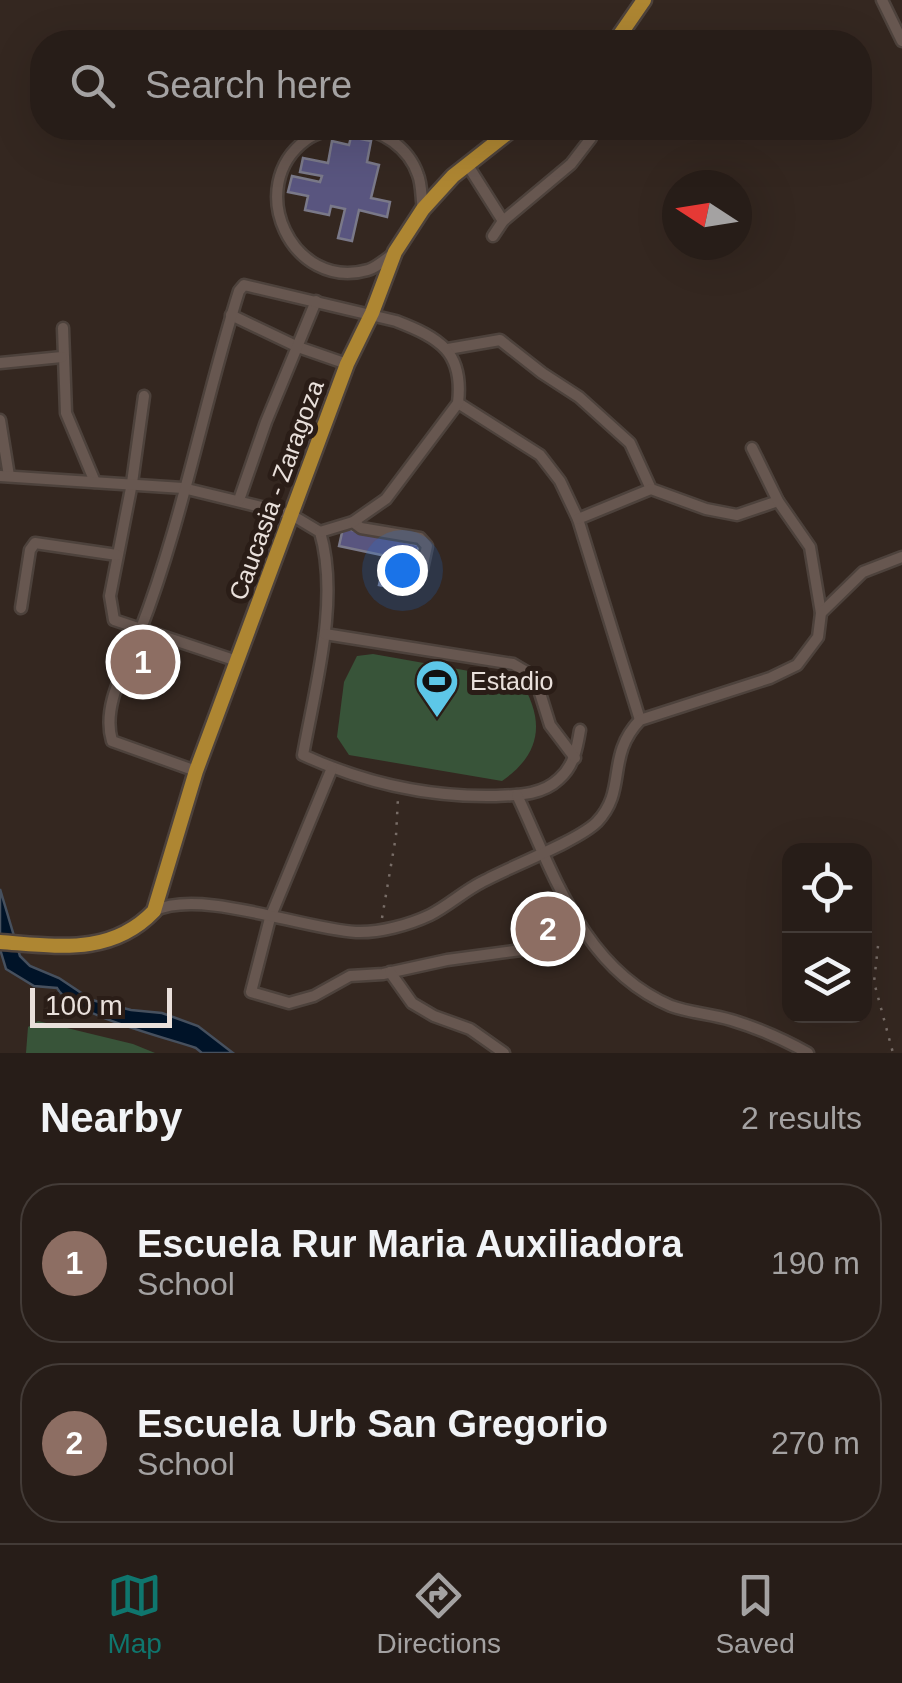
<!DOCTYPE html>
<html lang="en">
<head>
<meta charset="utf-8">
<style>
	:root { --surface:#271d18; --page:#332a25; --text:#f1f3f6; --muted:#a4a2a2; --line:#433b37; --accent:#0f766e }
	body { margin:0; font-family:Arial,sans-serif; background:var(--page); color:var(--text) }
	.controls { position:absolute; right:30px; bottom:30px; display:grid; overflow:hidden; border-radius:20px; box-shadow:0 10px 40px #0002 }
	.controls button { width:90px; height:90px; display:grid; place-items:center; padding:0; border:0; border-bottom:2px solid var(--line); background:var(--surface); color:var(--text); font:50px sans-serif }
	.compass { position:absolute; left:662px; top:170px; width:90px; height:90px; border-radius:50%; background:var(--surface); box-shadow:0 10px 40px #0002; rotate:282deg }
	.scale { position:absolute; left:30px; bottom:25px; width:142px; box-sizing:border-box; padding-left:10px; border:5px solid #e9e0db; border-top:0; font-size:28px; line-height:35px; white-space:nowrap; color:#e9e0db; -webkit-text-stroke:8px #2a1d17; paint-order:stroke }
	.you { position:absolute; left:402px; top:570px; width:35px; height:35px; margin:-25px; border:8px solid #fff; border-radius:50%; background:#1a73e8; box-shadow:0 0 0 15px #1a73e833 }
	.badge { display:grid; place-items:center; width:65px; height:65px; border-radius:50%; background:var(--accent); color:#fff; font-size:32px; font-weight:700 }
	.pin { position:absolute; translate:-50% -50%; border:5px solid #fff; box-shadow:0 2px 10px #0006 }
	.list { margin:0; padding:0; list-style:none }
	h2 { display:flex; justify-content:space-between; align-items:center; height:130px; margin:0; padding:0 40px; font-size:42px }
	h2 small { font-size:32px; font-weight:400; color:var(--muted) }
	.list li { display:grid; grid-template-columns:65px 1fr auto; gap:30px; align-items:center; box-sizing:border-box; height:160px; margin:0 20px 20px; padding:0 20px; border:2px solid var(--line); border-radius:40px }
	.list b { display:block; font-size:38px; white-space:nowrap }
	.list p { margin:0; font-size:32px; white-space:nowrap; color:var(--muted) }
	.list em { font-size:32px; font-style:normal; color:var(--muted) }
	.icon { flex:none; width:55px; height:55px; fill:none; stroke:currentColor; stroke-width:2; stroke-linecap:round; stroke-linejoin:round }
	.map { position:relative; flex:none; width:902px; height:1053px; overflow:hidden }
	.search { position:absolute; background:var(--surface); box-shadow:0 10px 40px #0002; left:30px; right:30px; top:30px; height:110px; display:flex; align-items:center; gap:25px; box-sizing:border-box; padding:0 35px; border-radius:40px; color:var(--muted); font-size:38px }
	.sheet { height:490px; background:var(--surface) }
	nav { display:flex; justify-content:space-around; align-items:center; box-sizing:border-box; height:140px; border-top:2px solid var(--line); background:var(--surface); font-size:28px; color:var(--muted) }
	nav a { display:grid; justify-items:center; gap:5px }
	nav .on { color:var(--accent) }
	.map>svg:first-child { display:block }
</style>
</head>
<body>
<div class="map">
<svg width="902" height="1053" viewBox="0 0 902 1053">
	<rect width="100%" height="100%" fill="#342720"/>
	<g fill="#385439">
		<path d="M373,654L520,680C545,720 542,753 502,781L349,755L337,737L344,682L357,656Z"/>
		<path d="M38,1021L133,1044L155,1053H26L28,1027Z"/>
	</g>
	<path fill="#001328" stroke="#46505e" stroke-width="2.5" d="M0,889L20,956L30,966L59,978L92,1000L131,1010L162,1013L198,1026L233,1053H202L196,1048C164,1037 72,1015 57,988L34,986L6,969L0,949Z"/>
	<g fill="#59557f" stroke="#7a7989" stroke-width="2.5">
		<path d="M351,137L371,141L367,162L379,165L371,198L390,202L387,217L359,210L352,241L338,238L345,209L331,206L329,215L305,210L308,196L288,192L292,176L320,182L322,176L300,172L303,158L328,163L332,141L349,145Z"/>
		<path d="M343,528L419,545L413,572L407,571L403,590L379,585L386,556L339,546Z"/>
	</g>
	<g fill="none" stroke-linecap="round" stroke-linejoin="round">
		<g stroke="#4d423c" stroke-width="15">
			<g id="minor">
				<path d="M882,0L902,41"/>
				<path d="M334,128C326,131 313,134 306,140C243,186 292,292 368,270C376,268 386,259 393,254"/>
				<path d="M354,128C382,129 409,148 418,175C422,185 421,198 423,209"/>
				<path d="M467,164L503,221"/>
				<path d="M493,236L503,221L571,164L591,138"/>
				<path d="M231,315L298,347L347,364"/>
				<path d="M63,328L66,413L95,482"/>
				<path d="M448,349L500,340L542,373L579,397L630,443L651,489L706,509L737,515L778,501"/>
				<path d="M0,363L62,357"/>
				<path d="M144,396L132,483L110,596L114,620L237,661"/>
				<path d="M458,403L540,455L560,481L578,519L640,720"/>
				<path d="M0,420L9,476"/>
				<path d="M752,448L778,501L810,547L821,613"/>
				<path d="M0,476L183,488L290,514L320,532C340,599 315,687 303,755C364,783 425,797 493,796C516,795 541,796 559,779C574,766 577,748 580,730"/>
				<path d="M239,500L266,422L316,301"/>
				<path d="M578,519L651,489"/>
				<path d="M353,522L361,528L420,538L427,546L422,569"/>
				<path d="M21,608L30,550L35,543L117,555"/>
				<path d="M325,634L513,664L535,677L550,725L575,758"/>
				<path d="M332,768L270,918L251,992L289,1003L314,996L350,976L383,974L447,960L521,950L580,925"/>
				<path d="M196,771L112,741C101,704 128,664 140,631C182,524 204,402 239,291L244,285L396,321C440,338 464,352 458,403L386,499L353,522L320,532"/>
				<path d="M517,795C554,874 583,969 671,1006C690,1013 712,1014 731,1020C758,1028 783,1039 808,1053"/>
				<path d="M154,911C200,888 302,929 356,932C379,933 409,925 430,915C448,906 464,891 482,882C509,867 578,841 597,822C628,789 605,757 640,720L770,678L797,665L818,637L821,613L863,572L902,557"/>
				<path d="M390,972L412,1003L434,1016L470,1029L504,1053"/>
			</g>
		</g>
		<g stroke="#4d423c" stroke-width="19">
			<g id="major">
				<path d="M615,42L644,0"/>
				<path d="M0,942C57,946 111,956 154,911L196,771L347,364L372,313L395,252L423,209L453,176L514,128"/>
			</g>
		</g>
		<g stroke="#786d67" stroke-width="2.5" stroke-dasharray="2.5 8" stroke-linecap="butt">
			<path d="M382,918L396,836L398,798"/>
			<path d="M878,946L874,982L893,1053"/>
		</g>
		<use href="#minor" stroke="#675750" stroke-width="10"/>
		<use href="#major" stroke="#ae8632" stroke-width="14"/>
	</g>
	<defs>
		<g id="stadium-pin" transform="scale(2.25)"><path d="M0 17L-7.5 6A9.5 9.5 0 1 1 7.5 6Z" fill="#5dc7e8" stroke="#2a1d17"/><path d="M0-5a6.5 5 0 1 0 0 10a6.5 5 0 1 0 0-10ZM-3.5-1.8h7v3.6h-7Z" fill="#111"/></g>
	</defs>
	<g fill-rule="evenodd">
		<use href="#stadium-pin" x="437" y="681"/>
	</g>
	<g text-anchor="middle" dominant-baseline="central" stroke-width="10" stroke-linejoin="round" paint-order="stroke">
		<g font-size="25" fill="#e9e0db" stroke="#2a1d17">
			<text transform="translate(276 490) rotate(-70)">Caucasia - Zaragoza</text>
		</g>
		<g font-size="25" fill="#e9e0db" stroke="#2a1d17" text-anchor="start">
			<text x="470" y="681">Estadio</text>
		</g>
	</g>
</svg>
<div class="controls">
<button><svg class="icon" aria-label="locate" viewBox="0 0 24 24"><circle cx="12" cy="12" r="6"/><path d="M12 2v4M12 18v4M2 12h4M18 12h4"/></svg></button>
<button><svg class="icon" aria-label="layers" viewBox="0 0 24 24"><path d="M12 4l9 5-9 5-9-5zM3 14l9 5 9-5"/></svg></button>
</div>
<svg class="compass" viewBox="-18 -18 36 36"><path d="M0-13l5 13h-10z" fill="#e53935"/><path d="M0 13l5-13h-10z" fill="#a4a2a2"/></svg>
<div class="scale">100 m</div>
<div class="you"></div>
<div class="pin badge" style="left:143px;top:662px;background:#8d6e63">1</div>
<div class="pin badge" style="left:548px;top:929px;background:#8d6e63">2</div>
<div class="search"><svg class="icon" aria-label="search" viewBox="0 0 24 24"><circle cx="10" cy="10" r="6"/><path d="M15 15l6 6"/></svg>Search here</div>
</div>
<section class="sheet">
<h2>Nearby<small>2 results</small></h2>
<ul class="list">
<li><span class="badge" style="background:#8d6e63">1</span><div><b>Escuela Rur Maria Auxiliadora</b><p>School</p></div><em>190 m</em></li>
<li><span class="badge" style="background:#8d6e63">2</span><div><b>Escuela Urb San Gregorio</b><p>School</p></div><em>270 m</em></li>
</ul>
</section>
<nav>
<a class="on"><svg class="icon" aria-label="map" viewBox="0 0 24 24"><path d="M3 6l6-2 6 2 6-2v14l-6 2-6-2-6 2zM9 4v14M15 6v14"/></svg>Map</a>
<a><svg class="icon" aria-label="directions" viewBox="0 0 24 24"><path d="M12 3l9 9-9 9-9-9zM9 14v-3h6M13 9l2 2-2 2"/></svg>Directions</a>
<a><svg class="icon" aria-label="saved" viewBox="0 0 24 24"><path d="M7 4h10v16l-5-4-5 4z"/></svg>Saved</a>
</nav>
</body>
</html>
